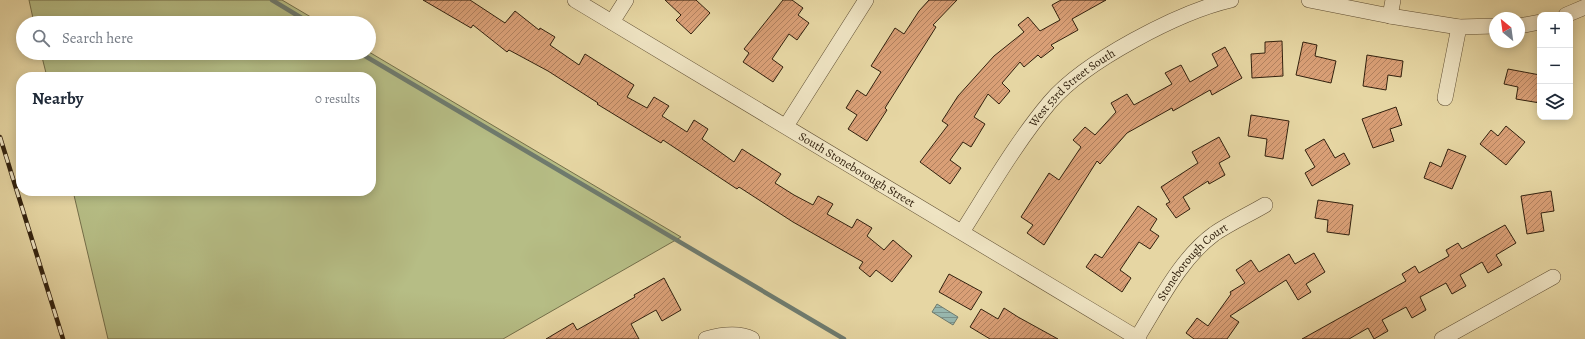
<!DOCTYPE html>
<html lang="en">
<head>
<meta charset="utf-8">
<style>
	:root { --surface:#fff; --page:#f6f6f7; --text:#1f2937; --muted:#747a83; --line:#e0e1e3 }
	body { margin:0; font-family:Alegreya,serif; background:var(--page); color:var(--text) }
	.controls { position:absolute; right:12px; top:12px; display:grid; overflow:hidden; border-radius:8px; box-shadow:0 2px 10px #0003 }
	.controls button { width:36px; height:36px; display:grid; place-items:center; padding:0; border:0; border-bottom:1px solid var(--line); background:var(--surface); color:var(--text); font:20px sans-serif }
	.compass { position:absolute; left:1489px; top:12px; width:36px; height:36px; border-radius:50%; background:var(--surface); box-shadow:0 2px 10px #0003; rotate:331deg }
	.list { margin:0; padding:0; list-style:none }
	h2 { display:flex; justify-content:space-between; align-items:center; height:52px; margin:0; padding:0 16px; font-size:17px }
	h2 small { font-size:13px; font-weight:400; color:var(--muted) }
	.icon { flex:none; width:22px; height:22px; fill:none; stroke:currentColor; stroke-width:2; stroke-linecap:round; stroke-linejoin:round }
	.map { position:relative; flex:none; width:1585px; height:339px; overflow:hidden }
	.search { position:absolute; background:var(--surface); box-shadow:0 2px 10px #0003; left:16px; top:16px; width:360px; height:44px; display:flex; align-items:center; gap:10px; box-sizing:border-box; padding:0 14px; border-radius:22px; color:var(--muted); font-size:15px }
	.panel { position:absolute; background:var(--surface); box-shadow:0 2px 10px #0003; left:16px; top:72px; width:360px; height:124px; border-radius:16px }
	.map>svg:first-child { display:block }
</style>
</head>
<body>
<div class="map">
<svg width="1585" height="339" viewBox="0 0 1585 339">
	<defs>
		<pattern id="water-rules" width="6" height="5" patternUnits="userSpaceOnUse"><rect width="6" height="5" fill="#98b7ae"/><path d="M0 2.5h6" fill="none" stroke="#7d948c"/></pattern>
		<pattern id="building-hatch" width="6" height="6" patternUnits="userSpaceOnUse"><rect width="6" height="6" fill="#d99f76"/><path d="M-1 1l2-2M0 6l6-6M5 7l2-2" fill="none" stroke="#b1815f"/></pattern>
	</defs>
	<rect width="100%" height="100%" fill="#e6d6a3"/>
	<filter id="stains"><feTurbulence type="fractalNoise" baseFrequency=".005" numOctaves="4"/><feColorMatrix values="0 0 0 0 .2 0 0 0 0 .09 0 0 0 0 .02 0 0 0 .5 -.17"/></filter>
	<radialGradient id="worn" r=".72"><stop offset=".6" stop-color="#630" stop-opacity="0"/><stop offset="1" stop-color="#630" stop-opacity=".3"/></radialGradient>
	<g fill="#b6bd85" stroke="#746f4a">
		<path d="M29,0H282L321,23H34Z"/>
		<path d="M369,52L681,237L503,339H108L73,191H371V77H47L41,53Z"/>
	</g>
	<path fill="url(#water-rules)" stroke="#6f7b6e" d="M937,304L958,317L953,325L932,312Z"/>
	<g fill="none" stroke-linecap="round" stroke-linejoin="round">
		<g stroke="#6f7b6e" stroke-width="4.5">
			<path d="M272,0L310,23"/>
			<path d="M360,53L844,339"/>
		</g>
	</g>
	<g fill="url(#building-hatch)" stroke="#32210e">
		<path d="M423,0H470L505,23L515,11L539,30L540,28L555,37L550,45L579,65L585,54L634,85L627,97L647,108L654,97L669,106L662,116L687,132L694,120L708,129L702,139L734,162L742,149L781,174L775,183L794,195L813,205L818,196L833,204L827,214L852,228L857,219L872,228L867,236L884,250L893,240L912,256L892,282L876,270L870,277L859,268L863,262L793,222L739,187L737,189L663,140L661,143L597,104L598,103L548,71L509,50L507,52L473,25L471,28Z"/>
		<path d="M665,0H696L710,13L691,34L676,20L681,15Z"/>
		<path d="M783,0H792L803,8L798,15L809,23L797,40L789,34L772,59L783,67L773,82L743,62L749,53L744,49Z"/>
		<path d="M929,0H957L933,25L936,27L885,108L887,110L867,141L848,129L857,115L846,108L857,90L866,96L881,72L871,66L895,28L904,34L919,11Z"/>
		<path d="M1061,0H1106L1072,19L1078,30L1051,45L1054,48L1041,58L1038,55L1024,67L1020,62L1002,83L1010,91L999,104L988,94L974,117L985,124L971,147L963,142L950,160L961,168L950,184L920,162L948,125L942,121L958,96L994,56L1024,32L1018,25L1028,17L1040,31L1060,20L1052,5Z"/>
		<path d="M1282,41L1283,76L1252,78L1251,54L1265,53V42Z"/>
		<path d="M1303,42L1317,45L1315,56L1336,61L1331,83L1296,75Z"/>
		<path d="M1225,47L1242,78L1212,95L1210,90L1173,111L1172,108L1127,133L1100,164L1097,161L1044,245L1027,233L1033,225L1021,217L1049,173L1059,180L1081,147L1073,140L1085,127L1095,135L1116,112L1111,103L1127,94L1134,105L1172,84L1165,73L1181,65L1190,82L1218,66L1212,54Z"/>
		<path d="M1367,55L1403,61L1401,77L1388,75L1386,90L1363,86Z"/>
		<path d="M1508,69L1540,75V103L1516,99L1518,87L1504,84Z"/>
		<path d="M1396,107L1402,125L1390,129L1394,141L1373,148L1362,119Z"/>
		<path d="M1251,115L1289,121L1283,159L1265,156L1267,139L1248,136Z"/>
		<path d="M1506,126L1525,142L1506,165L1480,144L1491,130L1498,136Z"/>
		<path d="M1219,137L1230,157L1219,163L1225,175L1209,184L1208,181L1183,197L1190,209L1176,218L1166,204L1170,202L1161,187L1198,163L1192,152Z"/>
		<path d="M1324,139L1335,158L1344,153L1350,164L1312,186L1305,173L1315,167L1305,150Z"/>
		<path d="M1448,149L1466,156L1452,189L1424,178L1430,162L1441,167Z"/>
		<path d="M1551,191L1554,211L1541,213L1544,231L1527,234L1521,196Z"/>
		<path d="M1318,200L1353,205L1349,235L1327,232L1328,220L1315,218Z"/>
		<path d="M1138,206L1157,219L1150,230L1159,236L1150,249L1139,242L1120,270L1131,278L1122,292L1086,267L1095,254L1102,258Z"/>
		<path d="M1505,225L1516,243L1496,255L1502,265L1488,273L1482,262L1460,275L1466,286L1452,294L1446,283L1420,297L1426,310L1412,318L1406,307L1382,320L1388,331L1374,339L1368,328L1349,339H1302L1406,281L1402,274L1415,266L1419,273L1449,256L1446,250L1458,243L1462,249Z"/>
		<path d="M1314,253L1325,272L1306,284L1311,292L1298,300L1286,280L1230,316L1239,322L1227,339H1194L1186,333L1197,318L1208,326L1231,294L1230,292L1245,283L1236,270L1251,260L1259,272L1289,254L1295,264Z"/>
		<path d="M949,274L982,292L971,310L939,292Z"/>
		<path d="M664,278L681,310L662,321L656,310L631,324L639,339H546L573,323L577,330L635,297L634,295Z"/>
		<path d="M1004,308L1018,317L1058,339H990L970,327L981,309L998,319Z"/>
	</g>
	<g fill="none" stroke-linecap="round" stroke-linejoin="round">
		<g stroke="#5f4e33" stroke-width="16">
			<g id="street">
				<path id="s1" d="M575,0L1139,339"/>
				<path d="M1309,0L1390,16L1459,27L1495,26"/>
				<path d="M1566,15L1585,7"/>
				<path d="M1390,16L1393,0"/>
				<path d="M612,22L626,0"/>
				<path d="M1519,26L1540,22"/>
				<path d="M1445,98L1459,27"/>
				<path d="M786,126L866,0"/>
				<path id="s2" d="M962,232C990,188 1017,141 1050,102C1085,61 1179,12 1231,0"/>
				<path id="s3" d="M1137,338C1159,303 1180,259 1214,234C1230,223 1248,215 1265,205"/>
				<path d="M706,339C720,335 738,332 752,339"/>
				<path d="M1442,339L1553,277"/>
			</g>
		</g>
		<use href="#street" stroke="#efe4c3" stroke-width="15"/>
		<g stroke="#32210e" stroke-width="4.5">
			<path id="rail" d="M0,137L63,339"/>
		</g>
		<use href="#rail" stroke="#efe4c3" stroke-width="3" stroke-dasharray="9" stroke-linecap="butt"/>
	</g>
	<g text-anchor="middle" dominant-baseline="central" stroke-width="3" stroke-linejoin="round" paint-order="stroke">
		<g font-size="12" fill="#32210e" stroke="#efe4c3">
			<text stroke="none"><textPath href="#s2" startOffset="183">West 53rd Street South</textPath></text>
			<text stroke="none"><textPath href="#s1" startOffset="329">South Stoneborough Street</textPath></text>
			<text stroke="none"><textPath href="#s3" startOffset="95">Stoneborough Court</textPath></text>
		</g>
	</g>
	<rect width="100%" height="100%" filter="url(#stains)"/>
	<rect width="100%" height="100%" fill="url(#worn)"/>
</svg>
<div class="controls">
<button>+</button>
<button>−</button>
<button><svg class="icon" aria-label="layers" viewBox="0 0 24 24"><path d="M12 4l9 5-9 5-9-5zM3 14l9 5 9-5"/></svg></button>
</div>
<svg class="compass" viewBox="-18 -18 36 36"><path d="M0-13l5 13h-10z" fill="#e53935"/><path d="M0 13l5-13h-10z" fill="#747a83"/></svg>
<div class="search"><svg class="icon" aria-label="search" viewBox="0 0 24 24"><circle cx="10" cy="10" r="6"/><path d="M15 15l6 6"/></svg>Search here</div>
<section class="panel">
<h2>Nearby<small>0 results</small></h2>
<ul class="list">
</ul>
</section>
</div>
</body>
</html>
